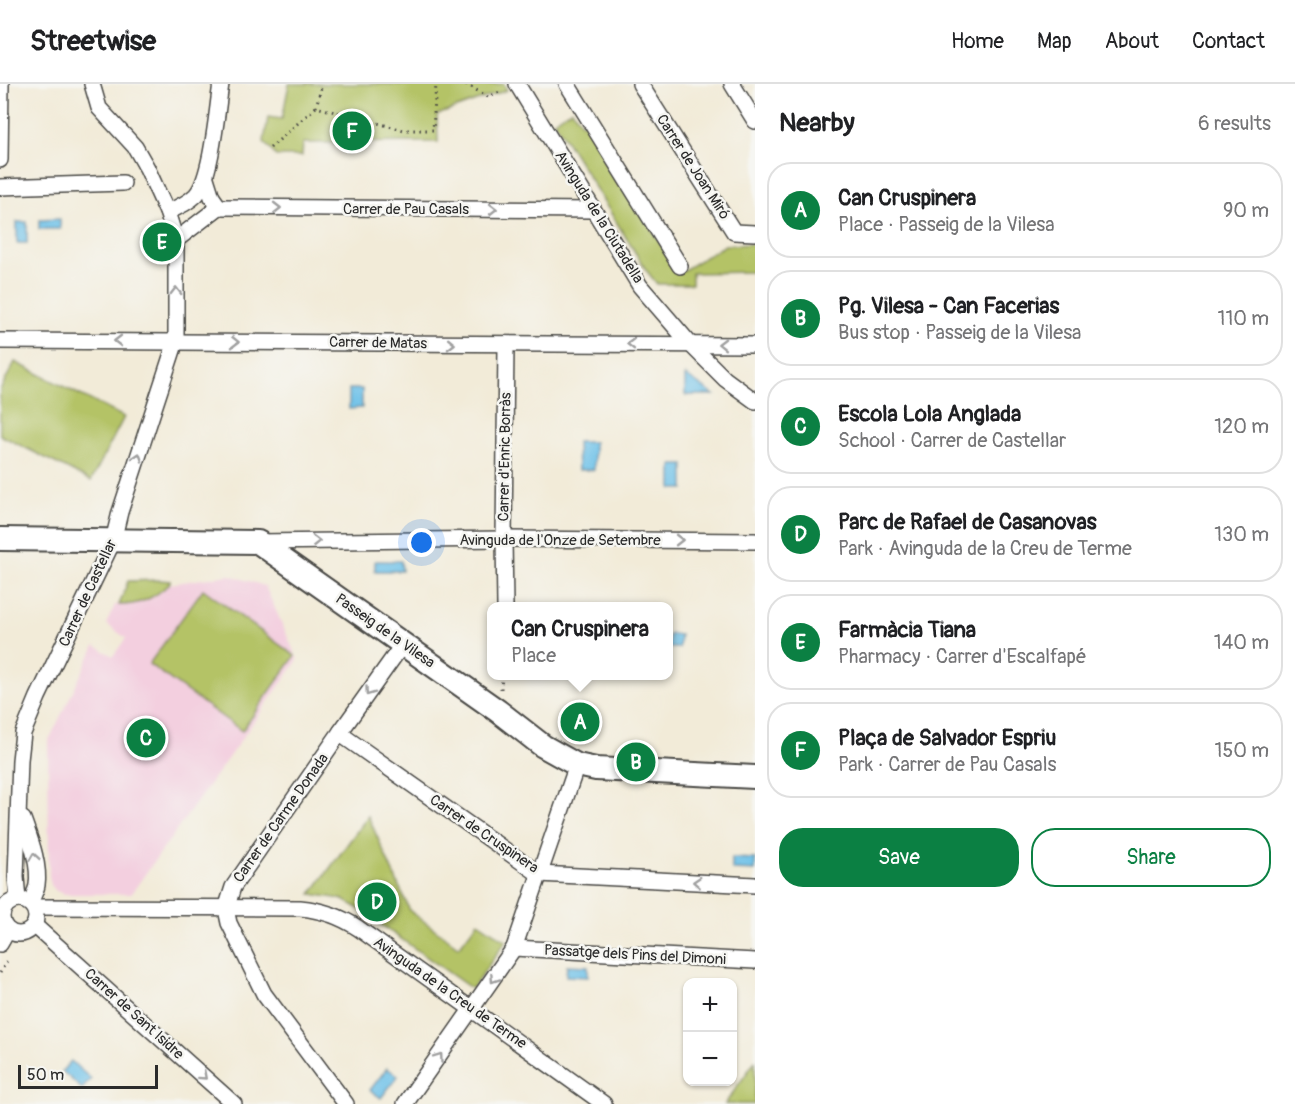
<!DOCTYPE html>
<html lang="en">
<head>
<meta charset="utf-8">
<style>
	:root { --surface:#fff; --page:#f6f6f6; --text:#202124; --muted:#757577; --line:#e0e0e0; --accent:#0b8043 }
	body { margin:0; font-family:Pangolin,sans-serif; background:var(--page); color:var(--text) }
	.controls { position:absolute; right:18px; bottom:18px; display:grid; overflow:hidden; border-radius:12px; box-shadow:0 2px 4px #0004 }
	.controls button { width:54px; height:54px; display:grid; place-items:center; padding:0; border:0; border-bottom:2px solid var(--line); background:var(--surface); color:var(--text); font:30px sans-serif }
	.scale { position:absolute; left:18px; bottom:15px; width:140px; box-sizing:border-box; padding-left:6px; border:3px solid #2b2b2b; border-top:0; font-size:16px; line-height:21px; white-space:nowrap; color:#2b2b2b; -webkit-text-stroke:4px #f6f6f2; paint-order:stroke }
	.you { position:absolute; left:422px; top:459px; width:21px; height:21px; margin:-15px; border:4px solid #fff; border-radius:50%; background:#1a73e8; box-shadow:0 0 0 9px #1a73e833 }
	.badge { display:grid; place-items:center; width:39px; height:39px; border-radius:50%; background:var(--accent); color:#fff; font-size:20px; font-weight:700 }
	.pin { position:absolute; translate:-50% -50%; border:3px solid #fff; box-shadow:0 2px 6px #0006 }
	.popup { position:absolute; left:487px; top:518px; width:186px; height:78px; box-sizing:border-box; display:grid; place-content:center; border-radius:12px; background:var(--surface); filter:drop-shadow(0 2px 4px #0005); font-size:20px; white-space:nowrap; color:var(--muted) }
	.popup b { font-size:22px; color:var(--text) }
	.popup::after { content:''; position:absolute; left:50%; top:100%; margin-left:-12px; border:12px solid transparent; border-top-color:var(--surface) }
	.list { margin:0; padding:0; list-style:none }
	h2 { display:flex; justify-content:space-between; align-items:center; height:78px; margin:0; padding:0 24px; font-size:26px }
	h2 small { font-size:20px; font-weight:400; color:var(--muted) }
	.list li { display:grid; grid-template-columns:39px 1fr auto; gap:18px; align-items:center; box-sizing:border-box; height:96px; margin:0 12px 12px; padding:0 12px; border:2px solid var(--line); border-radius:24px }
	.list b { display:block; font-size:22px; white-space:nowrap }
	.list p { margin:0; font-size:20px; white-space:nowrap; color:var(--muted) }
	.list em { font-size:20px; font-style:normal; color:var(--muted) }
	.actions { display:flex; gap:12px; padding:18px 24px }
	.actions a { flex:1; padding:14px 0; border:2px solid var(--accent); border-radius:24px; text-align:center; font-size:21px; color:var(--accent) }
	.actions .main { background:var(--accent); color:#fff }
	.map { position:relative; flex:none; width:755px; height:1020px; overflow:hidden }
	header { display:flex; align-items:center; gap:36px; box-sizing:border-box; height:84px; padding:0 30px; background:var(--surface); border-bottom:2px solid var(--line) }
	header strong { font-size:28px }
	nav { display:flex; gap:33px; margin-inline-start:auto; font-size:21px }
	main { display:flex }
	aside { flex:1; background:var(--surface) }
	.map>svg:first-child { display:block }
</style>
</head>
<body>
<header>
<strong>Streetwise</strong>
<nav><a>Home</a><a>Map</a><a>About</a><a>Contact</a></nav>
</header>
<main>
<div class="map">
<svg width="755" height="1020" viewBox="0 0 755 1020">
	<rect width="100%" height="100%" fill="#f6f6f2"/>
	<filter id="ink" filterUnits="userSpaceOnUse"><feTurbulence type="fractalNoise" baseFrequency=".0167" numOctaves="2"/><feDisplacementMap in="SourceGraphic" scale="12" xChannelSelector="R" yChannelSelector="G"/><feConvolveMatrix kernelMatrix="1 2 1 2 8 2 1 2 1" color-interpolation-filters="sRGB"/></filter>
	<filter id="wash" filterUnits="userSpaceOnUse"><feTurbulence type="fractalNoise" baseFrequency=".008" numOctaves="4" result="noise"/><feDisplacementMap in="SourceGraphic" scale="24" xChannelSelector="R" yChannelSelector="G"/><feGaussianBlur stdDeviation="1.35" result="paint"/><feColorMatrix in="noise" values="0 0 0 0 0 0 0 0 0 0 0 0 0 0 0 0 0 1.4 0 .05"/><feComposite in="paint" operator="in"/></filter>
	<g filter="url(#wash)">
		<rect width="100%" height="100%" fill="#f2ebd8"/>
		<path fill="#f3cfdf" d="M229,491L265,502L298,576L131,810H65L56,807L51,801L49,793L48,658L95,562L113,572L126,554L106,540L115,521L144,518L158,510L169,500Z"/>
		<g fill="#b4c366" stroke="#707748" stroke-width="1.5">
			<path d="M289,0H504L507,6L437,31L438,58L303,59L302,72H276L264,58L268,33L282,35Z"/>
			<path d="M572,25L581,39L585,38L679,189L725,161L755,160V188L692,189V200H657L646,186L554,37Z"/>
			<path d="M15,278L124,333L91,397L0,351V306Z"/>
			<path d="M160,496L170,497L169,500C154,514 140,521 119,521L128,497Z"/>
			<path d="M203,505L295,572L242,647L149,580Z"/>
			<path d="M368,732L410,827L459,863L478,838L506,857L472,905L353,821L341,815L311,810Z"/>
			<path d="M755,977V1020H725Z"/>
		</g>
		<g fill="#6bc0e8" stroke="#4b768a" stroke-width="1.5">
			<path d="M60,135V145H39V136Z"/>
			<rect x="17" y="138" width="10" height="21"/>
			<path d="M685,291L714,311H685Z"/>
			<path d="M349,305H362V324L349,325Z"/>
			<path d="M577,358H594V386H578Z"/>
			<rect x="672" y="381" width="12" height="24"/>
			<path d="M375,477H401L402,487H375Z"/>
			<path d="M669,550L680,551L679,564H669Z"/>
			<path d="M732,774L755,775V787L732,786Z"/>
			<path d="M567,881L588,882V893L566,892Z"/>
			<path d="M71,977L91,995L82,1005L62,987Z"/>
			<path d="M387,984L398,992L381,1014L370,1006Z"/>
		</g>
	</g>
	<g filter="url(#ink)">
		<g fill="none" stroke-linecap="round" stroke-linejoin="round">
			<g stroke="#494845" stroke-width="18">
				<g id="street">
					<path d="M517,0L640,202L690,260L725,295L755,317"/>
					<path d="M567,0L680,182"/>
					<path d="M640,0L734,148L755,149"/>
					<path d="M732,0L755,37"/>
					<path d="M0,76L1,0"/>
					<path d="M206,94L212,113L219,123"/>
					<path d="M0,103L123,99"/>
					<path d="M219,123L593,126"/>
					<path d="M167,128C177,124 189,118 196,111C212,93 217,25 221,0"/>
					<path d="M176,156L219,123"/>
					<path d="M0,257L755,261"/>
					<path d="M258,458L504,455L755,457"/>
					<path d="M505,522L504,455L506,260"/>
					<path d="M403,560L341,647L346,654L539,790L755,801"/>
					<path d="M341,647L233,803L226,825L229,839L264,910L346,1020"/>
					<path d="M23,735C30,755 40,780 37,801C36,807 32,814 30,820"/>
					<path d="M18,816L16,793L20,676L23,649L38,613L113,457L120,428L176,257V156L167,128L147,84L135,63L99,24L92,0"/>
					<circle cx="19" cy="833" r="17"/>
					<path d="M33,823L300,824C323,826 340,832 358,844L604,1020"/>
					<path d="M34,841L234,1020"/>
					<path d="M0,860L8,846"/>
					<path d="M514,864L755,877"/>
					<path d="M405,1020L514,864L577,681"/>
				</g>
			</g>
			<g stroke="#494845" stroke-width="26">
				<path id="secondary" d="M0,455L258,458L498,627L543,662L577,681L596,685L755,693"/>
			</g>
			<g stroke="#494845" stroke-width="3" stroke-dasharray="1.5 4.5" stroke-linecap="butt">
				<path d="M466,0L488,13L502,7"/>
				<path d="M316,23L322,0"/>
				<path d="M270,64L316,23L404,46H433L436,0"/>
				<path d="M501,605L502,592"/>
				<path d="M0,889L8,875"/>
			</g>
			<use href="#street" stroke="#fff" stroke-width="15"/>
			<use href="#secondary" stroke="#fff" stroke-width="22"/>
		</g>
		<defs><path id="oneway-chevron" d="M-2-3.5L2.5 0L-2 3.5" fill="none" stroke-width="1.6" stroke-linecap="round" stroke-linejoin="round" transform="scale(1.5)"/></defs>
		<g stroke="#a0a0a0">
			<use href="#oneway-chevron" transform="translate(277 124)"/>
			<use href="#oneway-chevron" transform="translate(493 125)"/>
			<use href="#oneway-chevron" transform="translate(176 207) rotate(-90)"/>
			<use href="#oneway-chevron" transform="translate(118 257) rotate(-180)"/>
			<use href="#oneway-chevron" transform="translate(235 258) rotate(1)"/>
			<use href="#oneway-chevron" transform="translate(451 260) rotate(1)"/>
			<use href="#oneway-chevron" transform="translate(631 260) rotate(180)"/>
			<use href="#oneway-chevron" transform="translate(722 260) rotate(-179)"/>
			<use href="#oneway-chevron" transform="translate(138 373) rotate(-72)"/>
			<use href="#oneway-chevron" transform="translate(679 456)"/>
			<use href="#oneway-chevron" transform="translate(316 457) rotate(-1)"/>
			<use href="#oneway-chevron" transform="translate(369 608) rotate(126)"/>
			<use href="#oneway-chevron" transform="translate(34 773) rotate(-99)"/>
			<use href="#oneway-chevron" transform="translate(697 798) rotate(-177)"/>
			<use href="#oneway-chevron" transform="translate(494 895) rotate(124)"/>
			<use href="#oneway-chevron" transform="translate(439 973) rotate(-54)"/>
			<use href="#oneway-chevron" transform="translate(203 992) rotate(42)"/>
		</g>
	</g>
	<g text-anchor="middle" dominant-baseline="central" stroke-width="5" stroke-linejoin="round" paint-order="stroke">
		<g font-size="15" fill="#2b2b2b" stroke="#f6f6f2">
			<text transform="translate(693 83) rotate(57)">Carrer de Joan Miró</text>
			<text x="406" y="125">Carrer de Pau Casals</text>
			<text transform="translate(599 133) rotate(58)">Avinguda de la Ciutadella</text>
			<text transform="translate(378 259) rotate(1)">Carrer de Matas</text>
			<text transform="translate(505 373) rotate(-89)">Carrer d'Enric Borràs</text>
			<text x="560" y="456">Avinguda de l'Onze de Setembre</text>
			<text transform="translate(88 509) rotate(-65)">Carrer de Castellar</text>
			<text transform="translate(385 547) rotate(35)">Passeig de la Vilesa</text>
			<text transform="translate(281 734) rotate(-55)">Carrer de Carme Donada</text>
			<text transform="translate(484 750) rotate(34)">Carrer de Cruspinera</text>
			<text transform="translate(635 871) rotate(3)">Passatge dels Pins del Dimoni</text>
			<text transform="translate(450 909) rotate(35)">Avinguda de la Creu de Terme</text>
			<text transform="translate(134 930) rotate(42)">Carrer de Sant Isidre</text>
		</g>
	</g>
</svg>
<div class="controls">
<button>+</button>
<button>−</button>
</div>
<div class="scale">50 m</div>
<div class="you"></div>
<div class="pin badge" style="left:580px;top:638px">A</div>
<div class="popup"><b>Can Cruspinera</b>Place</div>
<div class="pin badge" style="left:636px;top:678px">B</div>
<div class="pin badge" style="left:146px;top:654px">C</div>
<div class="pin badge" style="left:377px;top:818px">D</div>
<div class="pin badge" style="left:162px;top:158px">E</div>
<div class="pin badge" style="left:352px;top:47px">F</div>
</div>
<aside>
<h2>Nearby<small>6 results</small></h2>
<ul class="list">
<li><span class="badge">A</span><div><b>Can Cruspinera</b><p>Place · Passeig de la Vilesa</p></div><em>90 m</em></li>
<li><span class="badge">B</span><div><b>Pg. Vilesa - Can Facerias</b><p>Bus stop · Passeig de la Vilesa</p></div><em>110 m</em></li>
<li><span class="badge">C</span><div><b>Escola Lola Anglada</b><p>School · Carrer de Castellar</p></div><em>120 m</em></li>
<li><span class="badge">D</span><div><b>Parc de Rafael de Casanovas</b><p>Park · Avinguda de la Creu de Terme</p></div><em>130 m</em></li>
<li><span class="badge">E</span><div><b>Farmàcia Tiana</b><p>Pharmacy · Carrer d'Escalfapé</p></div><em>140 m</em></li>
<li><span class="badge">F</span><div><b>Plaça de Salvador Espriu</b><p>Park · Carrer de Pau Casals</p></div><em>150 m</em></li>
</ul>
<div class="actions"><a class="main">Save</a><a>Share</a></div>
</aside>
</main>
</body>
</html>
